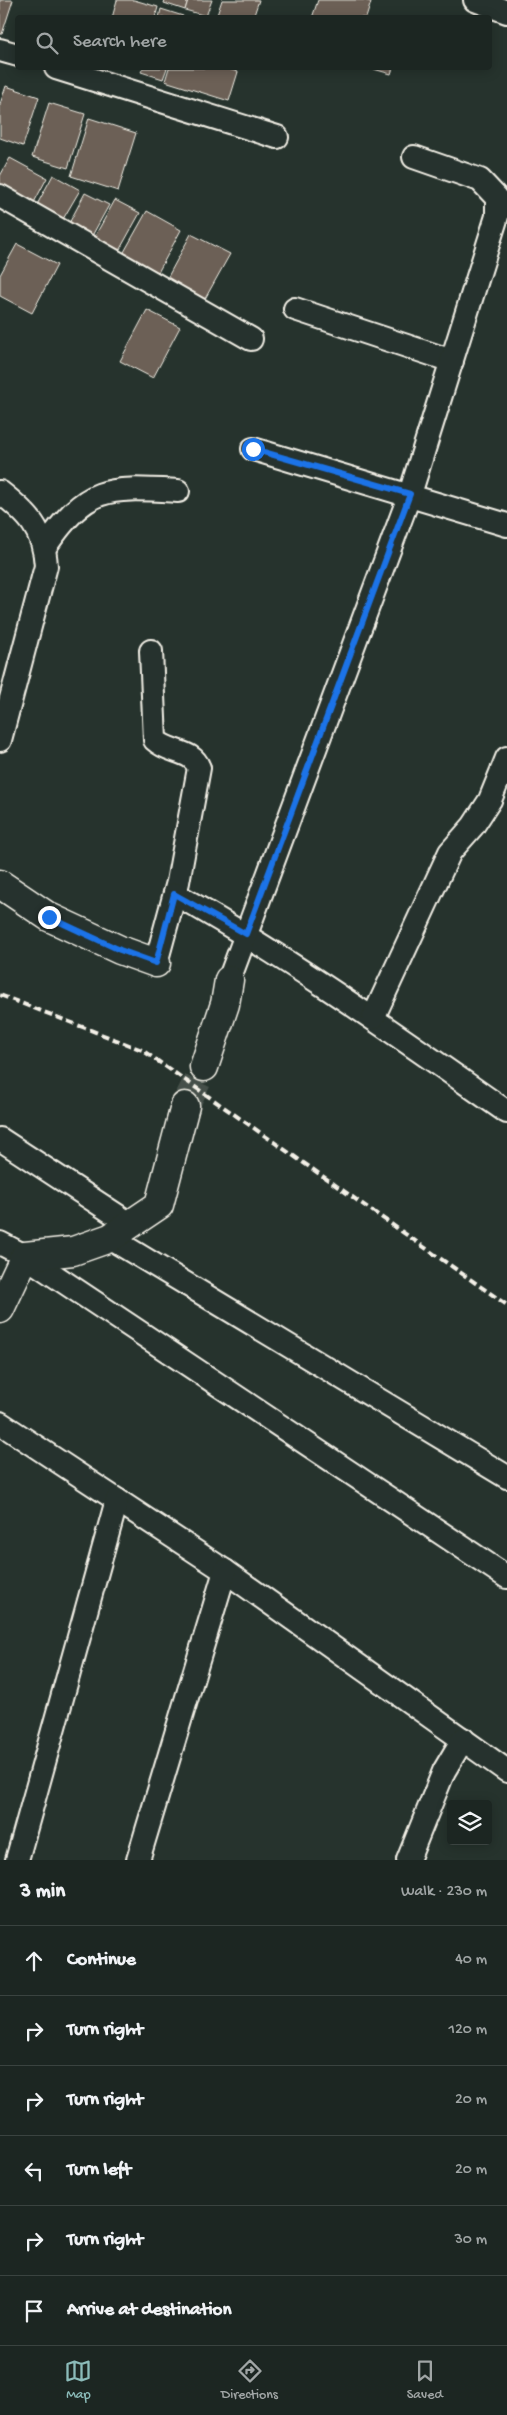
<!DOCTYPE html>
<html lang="en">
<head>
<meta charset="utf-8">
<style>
	:root { --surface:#1c2622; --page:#29322f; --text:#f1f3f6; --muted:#a0a5a5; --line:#3a4340; --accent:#8bbbb9 }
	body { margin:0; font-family:"Gochi Hand",sans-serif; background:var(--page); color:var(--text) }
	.controls { position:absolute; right:15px; bottom:15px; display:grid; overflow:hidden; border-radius:5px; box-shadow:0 2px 12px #0003 }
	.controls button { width:45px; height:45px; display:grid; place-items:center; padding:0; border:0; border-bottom:1px solid var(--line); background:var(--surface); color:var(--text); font:25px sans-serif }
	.stop { position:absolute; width:15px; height:15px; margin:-11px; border:4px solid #1a73e8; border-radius:50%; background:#fff }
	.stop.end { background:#1a73e8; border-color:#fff; box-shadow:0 1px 5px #0008 }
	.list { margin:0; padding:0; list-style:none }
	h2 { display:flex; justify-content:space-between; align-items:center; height:65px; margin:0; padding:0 20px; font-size:21px }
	h2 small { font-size:16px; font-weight:400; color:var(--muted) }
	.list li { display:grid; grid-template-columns:32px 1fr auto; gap:15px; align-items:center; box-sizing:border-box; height:70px; padding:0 20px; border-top:1px solid var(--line) }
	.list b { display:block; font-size:19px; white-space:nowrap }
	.list em { font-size:16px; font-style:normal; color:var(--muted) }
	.icon { flex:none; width:28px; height:28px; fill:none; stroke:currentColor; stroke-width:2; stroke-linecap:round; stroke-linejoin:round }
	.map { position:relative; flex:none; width:507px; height:1860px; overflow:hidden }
	.search { position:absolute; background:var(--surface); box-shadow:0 2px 12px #0003; left:15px; right:15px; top:15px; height:55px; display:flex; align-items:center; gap:12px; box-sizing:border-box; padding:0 18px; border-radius:5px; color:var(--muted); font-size:19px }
	.sheet { height:485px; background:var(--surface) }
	nav { display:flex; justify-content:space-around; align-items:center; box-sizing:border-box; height:70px; border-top:1px solid var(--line); background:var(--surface); font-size:14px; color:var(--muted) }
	nav a { display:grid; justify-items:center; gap:2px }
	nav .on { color:var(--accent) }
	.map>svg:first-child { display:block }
</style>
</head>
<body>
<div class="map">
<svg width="507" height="1860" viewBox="0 0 507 1860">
	<rect width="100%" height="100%" fill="#26332d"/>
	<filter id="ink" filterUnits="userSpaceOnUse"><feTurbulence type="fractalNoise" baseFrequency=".02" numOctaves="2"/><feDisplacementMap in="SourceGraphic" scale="10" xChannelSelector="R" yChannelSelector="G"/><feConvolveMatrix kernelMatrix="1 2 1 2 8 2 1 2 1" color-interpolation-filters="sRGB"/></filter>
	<g filter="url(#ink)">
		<g fill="#6c6156" stroke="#f4f1e8">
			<path d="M0,0H13L2,34H0Z"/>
			<path d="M117,0H134L158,7L155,18H112Z"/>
			<path d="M165,0H188L185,10L164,3Z"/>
			<path d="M188,0H212L206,16L185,10Z"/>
			<path d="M222,0H259L253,18H225L217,15Z"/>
			<path d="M318,0H364L371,2L366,18H312Z"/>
			<path d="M161,9L183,16V18H159Z"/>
			<path d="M143,68H167L163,79L141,72Z"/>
			<path d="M169,68H225L238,72L229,101L165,81Z"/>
			<path d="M370,68H393L391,74Z"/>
			<path d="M6,86L39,97L23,146L0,138V104Z"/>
			<path d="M49,103L85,114L68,168L32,157Z"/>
			<path d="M89,118L136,133L118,191L71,176Z"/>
			<path d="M10,158L47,178L30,210L0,194V176Z"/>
			<path d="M53,175L80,190L59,226L33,212Z"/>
			<path d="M85,193L109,205L88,243L65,231Z"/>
			<path d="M115,200L140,213L115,258L90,245Z"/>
			<path d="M147,211L181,230L154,280L119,261Z"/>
			<path d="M191,234L230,254L201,306L163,286Z"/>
			<path d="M17,244L57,265L32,313L0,296V275Z"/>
			<path d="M147,310L180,327L153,378L120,361Z"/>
		</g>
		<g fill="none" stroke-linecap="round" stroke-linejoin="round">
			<path stroke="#455049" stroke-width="28" stroke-dasharray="28 14" stroke-linecap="butt" d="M185,1106L204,1067"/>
			<g stroke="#f4f1e8" stroke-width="26">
				<g id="minor">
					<path d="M475,0L507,12"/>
					<path d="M0,50L18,55"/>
					<path d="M56,68L277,137"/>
					<path d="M0,196L251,339"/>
					<path d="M295,309L452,361"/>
					<path d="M253,449L507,525"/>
					<path d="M0,492C28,514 44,529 46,566L0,740"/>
					<path d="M45,547C88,485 106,487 178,491"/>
					<path d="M151,651L155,740C170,754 192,749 199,768L178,882L156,963"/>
					<path d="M175,894C291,959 398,1036 507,1112"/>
					<path d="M229,980L410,494L497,216V198L480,180L414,157"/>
					<path d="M373,1018L450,852L473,826L490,800L507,758"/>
					<path d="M0,1139L130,1224"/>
					<path d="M110,1238L507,1477"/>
					<path d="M0,1243L25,1256L507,1577"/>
					<path d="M0,1423L225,1571L507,1771"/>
					<path d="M17,1860L117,1500"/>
					<path d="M138,1860L225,1571"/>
					<path d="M408,1860L444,1771L463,1739"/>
				</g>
			</g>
			<g stroke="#f4f1e8" stroke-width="31">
				<g id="tertiary">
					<path d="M0,884L49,917L120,950L156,963"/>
					<path d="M204,1067L225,1004L229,980"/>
					<path d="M0,1309L25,1256L73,1251L110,1238L159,1205L185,1106"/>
				</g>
			</g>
			<use href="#minor" stroke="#26332d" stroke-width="22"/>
			<use href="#tertiary" stroke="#26332d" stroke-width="28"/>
			<path stroke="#f4f1e8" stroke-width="4" stroke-dasharray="8 4" stroke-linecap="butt" d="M0,995L142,1050L507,1305"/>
		</g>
	</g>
	<g fill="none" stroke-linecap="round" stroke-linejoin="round" filter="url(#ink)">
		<path stroke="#1a73e8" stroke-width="6" d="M49,917L120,950L156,963L174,894L246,934L410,494L253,449"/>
	</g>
</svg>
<div class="controls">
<button><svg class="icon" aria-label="layers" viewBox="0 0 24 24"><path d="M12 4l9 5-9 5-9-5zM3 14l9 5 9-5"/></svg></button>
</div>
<div class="stop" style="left:253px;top:449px"></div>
<div class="stop end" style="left:49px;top:917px"></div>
<div class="search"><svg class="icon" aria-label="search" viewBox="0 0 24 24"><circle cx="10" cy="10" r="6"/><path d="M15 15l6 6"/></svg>Search here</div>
</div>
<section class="sheet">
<h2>3 min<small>Walk · 230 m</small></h2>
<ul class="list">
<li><svg class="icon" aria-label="ahead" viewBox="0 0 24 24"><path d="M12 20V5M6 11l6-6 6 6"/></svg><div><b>Continue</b></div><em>40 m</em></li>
<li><svg class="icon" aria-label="right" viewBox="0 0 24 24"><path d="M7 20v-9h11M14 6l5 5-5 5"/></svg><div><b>Turn right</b></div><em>120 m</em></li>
<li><svg class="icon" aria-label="right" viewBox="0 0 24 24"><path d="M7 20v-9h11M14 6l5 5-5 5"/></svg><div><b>Turn right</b></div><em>20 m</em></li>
<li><svg class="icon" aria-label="left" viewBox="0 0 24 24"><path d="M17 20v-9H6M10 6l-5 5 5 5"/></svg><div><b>Turn left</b></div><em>20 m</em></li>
<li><svg class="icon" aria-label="right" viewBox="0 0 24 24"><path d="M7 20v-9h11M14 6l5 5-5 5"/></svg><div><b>Turn right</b></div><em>30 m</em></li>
<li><svg class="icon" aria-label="arrive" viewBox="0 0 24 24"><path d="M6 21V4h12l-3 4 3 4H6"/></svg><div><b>Arrive at destination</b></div></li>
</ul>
</section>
<nav>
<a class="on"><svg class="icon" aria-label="map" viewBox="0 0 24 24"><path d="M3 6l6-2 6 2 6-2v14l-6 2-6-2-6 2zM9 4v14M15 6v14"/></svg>Map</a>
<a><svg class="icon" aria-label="directions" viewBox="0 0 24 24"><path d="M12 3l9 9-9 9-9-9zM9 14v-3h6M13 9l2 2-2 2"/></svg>Directions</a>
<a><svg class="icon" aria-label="saved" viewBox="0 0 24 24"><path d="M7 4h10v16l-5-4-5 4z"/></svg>Saved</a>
</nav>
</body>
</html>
